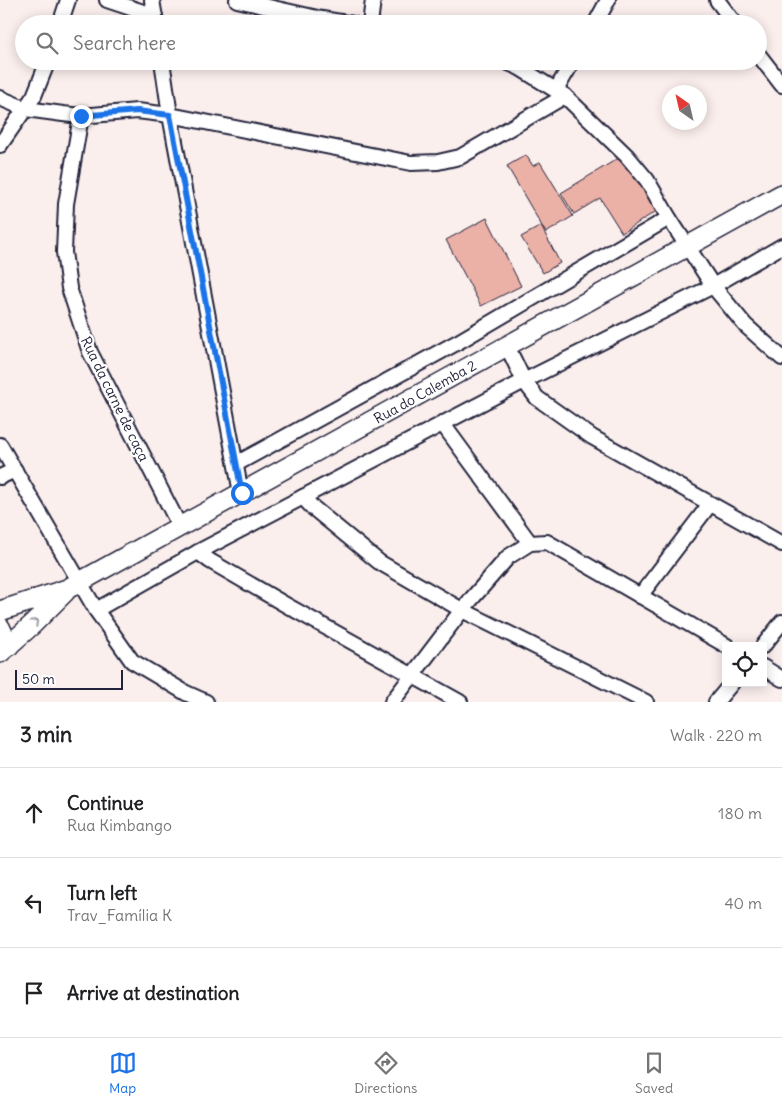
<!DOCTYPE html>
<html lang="en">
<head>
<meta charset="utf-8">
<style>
	:root { --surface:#fff; --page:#f6f6f6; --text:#202124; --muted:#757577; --line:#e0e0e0; --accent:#1a73e8 }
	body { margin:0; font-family:Delius,sans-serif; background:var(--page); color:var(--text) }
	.controls { position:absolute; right:15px; bottom:15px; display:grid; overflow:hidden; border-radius:0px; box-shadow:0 2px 12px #0003 }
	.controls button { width:45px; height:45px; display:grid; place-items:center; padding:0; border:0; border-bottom:1px solid var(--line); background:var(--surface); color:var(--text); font:25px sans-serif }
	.compass { position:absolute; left:662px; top:85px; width:45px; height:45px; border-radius:50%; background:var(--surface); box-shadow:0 2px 12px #0003; rotate:326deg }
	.scale { position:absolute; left:15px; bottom:12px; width:108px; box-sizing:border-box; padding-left:5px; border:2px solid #22223b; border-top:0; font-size:14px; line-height:18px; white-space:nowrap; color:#22223b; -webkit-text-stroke:4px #fff; paint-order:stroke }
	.stop { position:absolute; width:15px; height:15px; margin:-11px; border:4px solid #1a73e8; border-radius:50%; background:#fff }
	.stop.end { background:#1a73e8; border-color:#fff; box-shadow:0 1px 5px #0008 }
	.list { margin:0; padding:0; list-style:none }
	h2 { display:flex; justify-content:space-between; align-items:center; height:65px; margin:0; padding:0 20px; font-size:21px }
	h2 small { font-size:16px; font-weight:400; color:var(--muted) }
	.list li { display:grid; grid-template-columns:32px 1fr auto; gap:15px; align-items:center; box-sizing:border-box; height:90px; padding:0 20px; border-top:1px solid var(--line) }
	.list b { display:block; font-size:19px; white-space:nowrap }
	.list p { margin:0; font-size:16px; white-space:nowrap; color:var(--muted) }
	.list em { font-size:16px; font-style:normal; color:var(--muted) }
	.icon { flex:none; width:28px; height:28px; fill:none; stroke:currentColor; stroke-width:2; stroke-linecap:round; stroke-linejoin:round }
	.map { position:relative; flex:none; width:782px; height:702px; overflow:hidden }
	.search { position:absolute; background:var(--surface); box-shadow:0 2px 12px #0003; left:15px; right:15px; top:15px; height:55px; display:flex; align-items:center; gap:12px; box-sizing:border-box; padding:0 18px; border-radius:28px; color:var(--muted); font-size:19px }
	.sheet { height:335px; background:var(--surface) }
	nav { display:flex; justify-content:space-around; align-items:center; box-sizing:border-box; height:70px; border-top:1px solid var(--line); background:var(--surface); font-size:14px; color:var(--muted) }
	nav a { display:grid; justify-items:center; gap:2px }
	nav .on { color:var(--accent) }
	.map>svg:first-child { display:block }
</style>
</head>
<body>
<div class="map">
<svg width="782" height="702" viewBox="0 0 782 702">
	<rect width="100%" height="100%" fill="#fbefed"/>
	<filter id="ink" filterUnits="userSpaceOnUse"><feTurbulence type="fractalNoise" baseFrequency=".02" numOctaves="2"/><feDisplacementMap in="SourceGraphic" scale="10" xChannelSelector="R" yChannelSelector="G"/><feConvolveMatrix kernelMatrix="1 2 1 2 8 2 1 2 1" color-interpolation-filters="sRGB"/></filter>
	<g filter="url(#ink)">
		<g fill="#ebb0a6" stroke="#22223b">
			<path d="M526,155L533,166L540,162L573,216L546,233L507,166Z"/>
			<path d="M622,156L658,210L622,233L600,198L574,214L561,193Z"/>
			<path d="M487,218L521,286L481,306L446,240Z"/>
			<path d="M541,226L560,263L543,273L521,237Z"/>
		</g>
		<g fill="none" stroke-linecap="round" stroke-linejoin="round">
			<g stroke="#22223b" stroke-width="18">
				<g id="minor">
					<path d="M107,0L155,16"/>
					<path d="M152,0L156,24"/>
					<path d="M237,0L322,19L353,24"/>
					<path d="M717,0L735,24"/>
					<path d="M60,24L68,0"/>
					<path d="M370,24L373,0"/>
					<path d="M595,24L608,0"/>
					<path d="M758,54L782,85"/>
					<path d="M162,61L170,115L241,493"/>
					<path d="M504,61L520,68L565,96L627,156L647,180L669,218L713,286L745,325L782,358"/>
					<path d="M556,90L573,61"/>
					<path d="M0,98L26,109L63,114L81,116L137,111L170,115L411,163L438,162L460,157L565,96"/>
					<path d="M81,116L66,204L64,252L69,288L90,352L180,527"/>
					<path d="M0,145L34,96L48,61"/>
					<path d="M507,346L524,381L537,398L592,437L782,544"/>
					<path d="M442,423L530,543"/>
					<path d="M0,445L96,610L132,661L186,693L206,702"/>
					<path d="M236,464L458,342L669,218"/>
					<path d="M0,477L15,470"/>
					<path d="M303,497L312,507L379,562L462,610L646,702"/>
					<path d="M198,552L210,561L286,605L460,702"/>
					<path d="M640,596L710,504"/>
					<path d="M96,610L198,552L303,497L524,381L713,286L782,246"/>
					<path d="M763,646L782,622"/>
					<path d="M763,667L782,679"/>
					<path d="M392,702L462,610L508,557L530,543L547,542L727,646"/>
					<path d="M716,702L732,683"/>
				</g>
			</g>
			<g stroke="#22223b" stroke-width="22">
				<g id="secondary">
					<path d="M0,611L67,589L782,194"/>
					<path d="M0,627L9,646"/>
					<path d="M0,653L33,624L65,592"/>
				</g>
			</g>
			<use href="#minor" stroke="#fff" stroke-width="14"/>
			<use href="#secondary" stroke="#fff" stroke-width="19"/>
		</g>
		<defs><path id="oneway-chevron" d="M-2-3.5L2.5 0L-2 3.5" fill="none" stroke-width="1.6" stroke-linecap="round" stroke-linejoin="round" transform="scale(1.25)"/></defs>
		<use stroke="#9c9ca7" href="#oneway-chevron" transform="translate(35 622) rotate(-45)"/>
	</g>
	<g fill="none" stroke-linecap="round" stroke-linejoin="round" filter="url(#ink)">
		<path stroke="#1a73e8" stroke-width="6" d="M81,116L137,111L170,115L242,493"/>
	</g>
	<g text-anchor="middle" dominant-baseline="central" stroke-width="4.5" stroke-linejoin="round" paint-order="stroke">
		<g font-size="14" fill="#22223b" stroke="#fff">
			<text transform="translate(425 392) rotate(-29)">Rua do Calemba 2</text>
			<text transform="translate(115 399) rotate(64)">Rua da carne de caça</text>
		</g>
	</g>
</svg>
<div class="controls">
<button><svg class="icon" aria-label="locate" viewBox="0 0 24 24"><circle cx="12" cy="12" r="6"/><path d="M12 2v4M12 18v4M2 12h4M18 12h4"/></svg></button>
</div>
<svg class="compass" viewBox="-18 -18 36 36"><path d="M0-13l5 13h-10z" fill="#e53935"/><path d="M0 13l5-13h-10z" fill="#757577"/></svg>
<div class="scale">50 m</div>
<div class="stop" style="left:242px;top:493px"></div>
<div class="stop end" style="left:81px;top:116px"></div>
<div class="search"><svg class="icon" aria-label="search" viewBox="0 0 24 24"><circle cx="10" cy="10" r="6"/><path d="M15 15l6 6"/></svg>Search here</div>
</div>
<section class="sheet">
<h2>3 min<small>Walk · 220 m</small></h2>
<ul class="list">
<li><svg class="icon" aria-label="ahead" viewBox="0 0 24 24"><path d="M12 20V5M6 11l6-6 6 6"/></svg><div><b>Continue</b><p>Rua Kimbango</p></div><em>180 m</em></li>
<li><svg class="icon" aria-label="left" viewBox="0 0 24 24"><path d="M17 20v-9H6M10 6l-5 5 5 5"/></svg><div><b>Turn left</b><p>Trav_Família K</p></div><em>40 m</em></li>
<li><svg class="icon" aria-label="arrive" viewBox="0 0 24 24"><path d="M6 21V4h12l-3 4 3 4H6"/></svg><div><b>Arrive at destination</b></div></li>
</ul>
</section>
<nav>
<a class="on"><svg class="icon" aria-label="map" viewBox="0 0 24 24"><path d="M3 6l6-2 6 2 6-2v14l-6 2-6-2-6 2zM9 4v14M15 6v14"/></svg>Map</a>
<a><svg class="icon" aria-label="directions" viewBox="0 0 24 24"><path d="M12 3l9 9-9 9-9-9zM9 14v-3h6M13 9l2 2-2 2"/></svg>Directions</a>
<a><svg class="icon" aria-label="saved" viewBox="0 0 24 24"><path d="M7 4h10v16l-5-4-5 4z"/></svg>Saved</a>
</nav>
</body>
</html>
